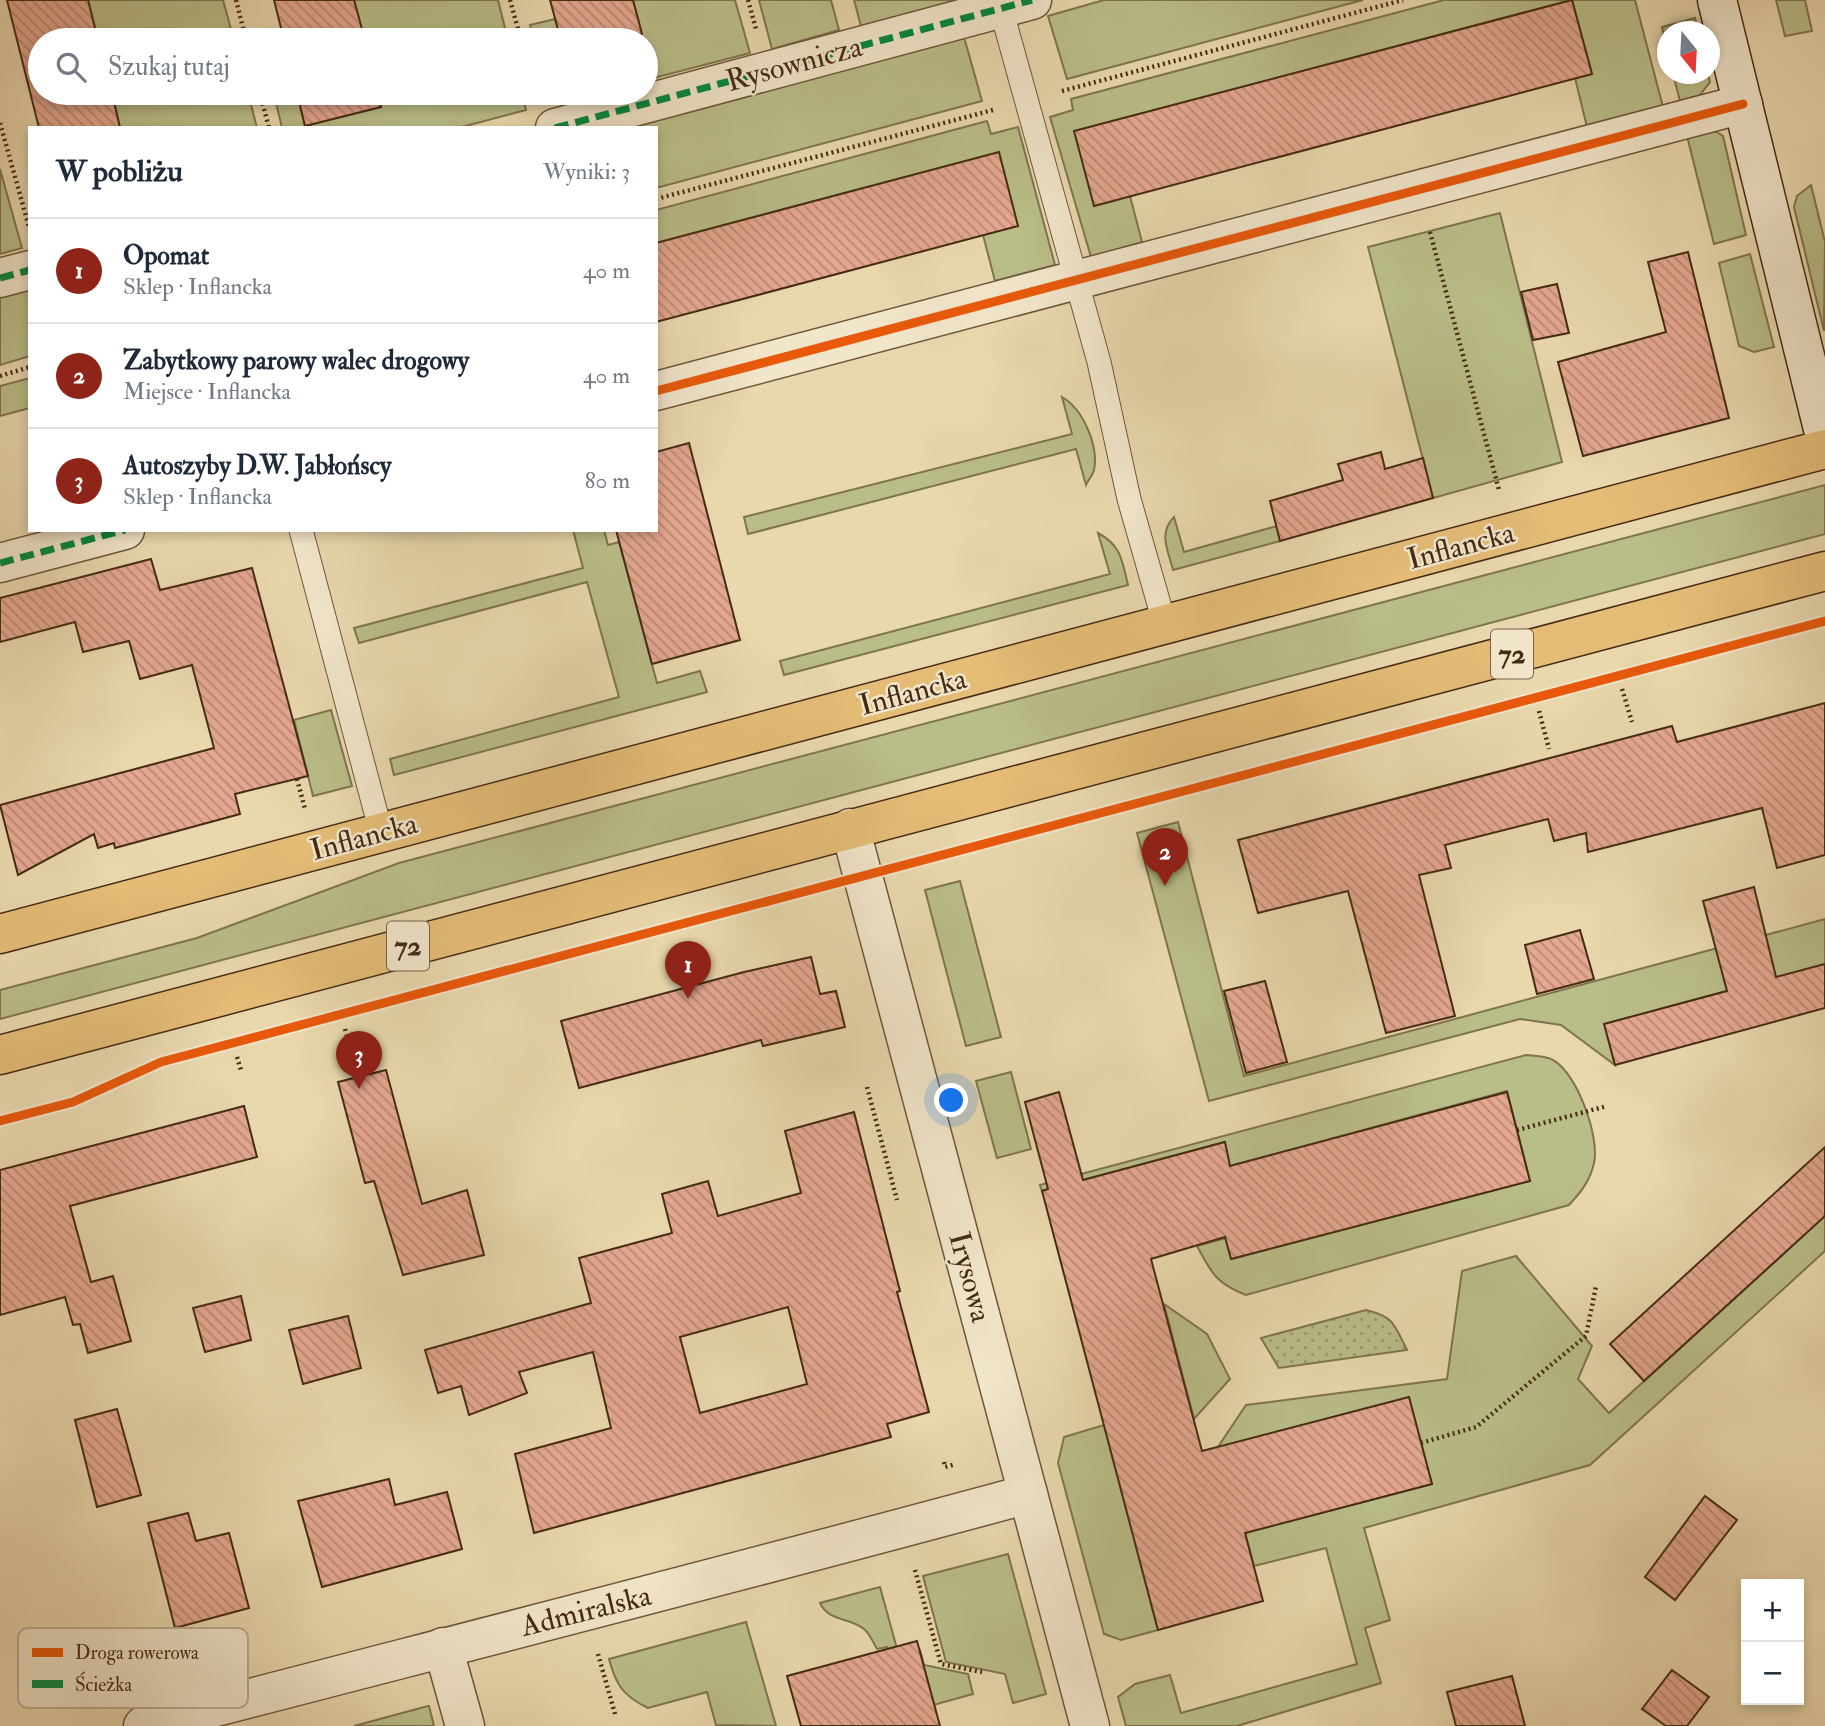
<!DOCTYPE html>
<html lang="pl">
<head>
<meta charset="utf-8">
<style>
	:root { --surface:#fff; --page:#f2f2f3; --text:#1f2937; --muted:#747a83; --line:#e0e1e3; --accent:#8f2418 }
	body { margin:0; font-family:"IM FELL Double Pica",serif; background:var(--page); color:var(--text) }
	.controls { position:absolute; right:21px; bottom:21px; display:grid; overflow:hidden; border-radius:0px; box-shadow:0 4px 10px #0003 }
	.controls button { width:63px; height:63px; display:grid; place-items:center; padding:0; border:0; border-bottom:2px solid var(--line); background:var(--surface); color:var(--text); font:35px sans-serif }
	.compass { position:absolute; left:1657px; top:21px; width:63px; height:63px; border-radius:50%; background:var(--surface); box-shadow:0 4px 10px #0003; rotate:162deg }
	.you { position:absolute; left:952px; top:1101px; width:24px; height:24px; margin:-18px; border:5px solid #fff; border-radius:50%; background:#1a73e8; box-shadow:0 0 0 10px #1a73e833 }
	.badge { display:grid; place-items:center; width:46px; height:46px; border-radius:50%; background:var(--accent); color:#fff; font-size:23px; font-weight:700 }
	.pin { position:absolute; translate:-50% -58px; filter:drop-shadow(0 2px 4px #0008) }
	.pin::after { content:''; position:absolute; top:37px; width:24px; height:21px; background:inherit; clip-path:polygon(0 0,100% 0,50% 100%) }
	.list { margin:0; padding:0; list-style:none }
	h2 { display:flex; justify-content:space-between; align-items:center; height:91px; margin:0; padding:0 28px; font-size:30px }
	h2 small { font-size:23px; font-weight:400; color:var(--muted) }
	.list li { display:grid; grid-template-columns:46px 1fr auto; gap:21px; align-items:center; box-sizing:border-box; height:105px; padding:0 28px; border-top:2px solid var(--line) }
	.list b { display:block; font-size:26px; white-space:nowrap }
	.list p { margin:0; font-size:23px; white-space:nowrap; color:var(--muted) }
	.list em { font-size:23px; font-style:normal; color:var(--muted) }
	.icon { flex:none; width:38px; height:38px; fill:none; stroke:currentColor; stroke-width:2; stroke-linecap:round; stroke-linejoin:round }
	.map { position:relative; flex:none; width:1825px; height:1726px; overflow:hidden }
	.search { position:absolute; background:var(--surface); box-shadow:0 4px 10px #0003; left:28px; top:28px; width:630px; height:77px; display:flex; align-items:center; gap:18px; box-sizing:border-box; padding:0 24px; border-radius:38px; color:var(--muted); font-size:26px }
	.panel { position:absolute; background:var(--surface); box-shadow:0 4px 10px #0003; left:28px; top:126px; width:630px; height:406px; border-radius:0px }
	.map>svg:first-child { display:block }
</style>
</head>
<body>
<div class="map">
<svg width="1825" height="1726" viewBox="0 0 1825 1726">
	<defs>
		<pattern id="garden-dots" width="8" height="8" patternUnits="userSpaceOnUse" patternTransform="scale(1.75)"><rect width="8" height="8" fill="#b9bd88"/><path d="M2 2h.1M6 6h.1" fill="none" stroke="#989a6e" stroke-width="1.8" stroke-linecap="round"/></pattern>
		<pattern id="building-back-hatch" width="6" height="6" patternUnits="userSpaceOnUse" patternTransform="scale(1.75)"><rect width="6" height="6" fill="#e4a790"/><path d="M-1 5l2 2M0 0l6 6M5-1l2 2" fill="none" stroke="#bb8874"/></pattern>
	</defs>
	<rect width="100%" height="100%" fill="#e9d7ad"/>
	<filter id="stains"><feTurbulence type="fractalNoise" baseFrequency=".00286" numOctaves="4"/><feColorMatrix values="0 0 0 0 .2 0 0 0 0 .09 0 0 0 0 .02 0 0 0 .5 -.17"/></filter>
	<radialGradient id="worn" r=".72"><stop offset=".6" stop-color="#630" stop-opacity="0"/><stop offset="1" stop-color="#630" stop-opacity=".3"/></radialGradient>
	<g fill="#b9bd88" stroke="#7f744e" stroke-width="2">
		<path d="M88,0H223L234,40H98Z"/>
		<path d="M354,0H498L508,40H364Z"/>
		<path d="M633,0H735L750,53L646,80V40H619L642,34Z"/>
		<path d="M759,0H831L839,30L772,49Z"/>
		<path d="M854,0H959L861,26Z"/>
		<path d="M1104,0H1363L1067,79L1048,16Z"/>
		<path d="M1444,0H1571L1075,131L1094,206L1130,196L1142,242L1091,257L1050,117L1073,110L1071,99Z"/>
		<path d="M1572,0H1635L1663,107L1587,127L1575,78L1592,74Z"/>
		<path d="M1776,0H1805L1812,31L1785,36Z"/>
		<path d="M1695,18L1698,31L1668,32L1667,50L1662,27Z"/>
		<path d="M555,19L561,40H534L530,25Z"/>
		<path d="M964,37L982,101L656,188V128H620Z"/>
		<path d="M1673,74H1708L1710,82L1700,95L1680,101Z"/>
		<path d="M112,93H248L257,128H120Z"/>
		<path d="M297,93L305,126L381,107L378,93H522L526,110L458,128H282L274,94Z"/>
		<path d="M987,121L991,134L1018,127L1055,265L995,281L983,235L1017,226L998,153L656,243V210Z"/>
		<path d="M1710,128L1723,136L1746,235L1714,244L1686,132Z"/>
		<path d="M0,169L22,248L0,254Z"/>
		<path d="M1811,185L1825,242L1824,331L1794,207L1797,196Z"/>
		<path d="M1500,213L1562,462L1433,498L1368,247Z"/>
		<path d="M1750,254L1774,347L1754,352L1739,346L1719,263Z"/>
		<path d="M30,286V356L0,365V294Z"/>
		<path d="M30,378V408L0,416V386Z"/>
		<path d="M1062,397C1083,409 1099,446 1094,470C1093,475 1088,480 1086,485L1076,449L748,534L744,517L1072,434Z"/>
		<path d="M1825,485V534L0,1019V990L197,938L399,863Z"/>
		<path d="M1174,517L1184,552L1277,526L1280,541L1173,570C1168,550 1158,533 1174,517Z"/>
		<path d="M573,530H604L608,545L619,542L657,683L700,671L707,692L394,775L390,759L619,697L587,582L359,643L354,628L583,568Z"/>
		<path d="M1098,533C1122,546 1122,561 1128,585L784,675L780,661L1110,574Z"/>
		<path d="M331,710L352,786L313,796L294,720Z"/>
		<path d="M1178,822L1244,1076L1825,919V964L1605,1024L1615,1065L1561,1025L1520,1019L1209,1101L1137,833Z"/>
		<path d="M960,881L1001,1037L966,1046L925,890Z"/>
		<path d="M1526,1055C1534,1056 1546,1056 1553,1060C1577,1073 1600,1137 1594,1163C1590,1181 1581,1192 1569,1205L1246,1295C1216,1283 1212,1274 1197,1246L1226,1238L1232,1259L1530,1181L1507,1091L1230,1166L1224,1142L1042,1191L1040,1185Z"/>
		<path d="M1011,1072L1031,1149L997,1158L976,1081Z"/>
		<path d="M1825,1216V1251L1590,1465L1364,1528L1390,1620L1365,1628L1381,1683L1237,1726H1126L1118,1697L1135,1684L1170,1675L1181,1713L1357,1664L1326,1548L1254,1566L1245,1533L1432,1484L1409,1398L1206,1465L1246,1405L1447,1379L1462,1271L1516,1256L1592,1346L1578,1379L1609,1413Z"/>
		<path d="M1164,1304L1207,1334L1230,1379L1194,1419Z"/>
		<path d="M1104,1425L1158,1630L1121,1640L1104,1634L1058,1463L1064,1437Z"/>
		<path d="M1008,1554L1046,1694L1013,1703L1005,1674L946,1662L923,1576Z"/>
		<path d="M880,1587L899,1656L920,1650L924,1665L968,1674L973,1694L915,1710L908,1722L887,1647L877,1649C873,1642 870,1634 864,1629C849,1617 829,1622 820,1603Z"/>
		<path d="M746,1622L776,1726L716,1725L707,1692L648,1708C623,1696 616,1685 609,1659Z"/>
		<path d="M429,1706L434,1726H354L428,1706Z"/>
	</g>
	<path fill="url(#garden-dots)" stroke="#7f744e" stroke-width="2" d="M1366,1310C1395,1317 1394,1325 1407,1350L1279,1368L1261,1338Z"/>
	<g fill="url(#building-back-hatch)" stroke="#452b15" stroke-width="2" fill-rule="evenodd">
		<path d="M7,0H88L98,40H40V93H112L120,128H39Z"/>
		<path d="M274,0H354L365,40H284Z"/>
		<path d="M550,0H633L642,34L619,40H561Z"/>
		<path d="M1572,0L1592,74L1094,206L1074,131Z"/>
		<path d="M297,93H378L381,107L305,126Z"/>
		<path d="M999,152L1018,226L656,322V243Z"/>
		<path d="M1688,252L1729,418L1583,456L1558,362L1666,332L1648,262Z"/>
		<path d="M1557,284L1569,333L1533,340L1521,292Z"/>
		<path d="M689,443L740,640L652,664L616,530H656V452Z"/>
		<path d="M1381,452L1385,469L1423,458L1433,498L1280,541L1270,501L1343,480L1338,464Z"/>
		<path d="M151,559L160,590L252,568L308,776L235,794L240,814L115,848L114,843L98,848L94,834L18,875L0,805L214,748L192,665L140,679L129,641L83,652L75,622L0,642V598Z"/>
		<path d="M1825,703V855L1777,868L1762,808L1588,852L1586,833L1554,841L1548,819L1445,845L1451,868L1419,875L1455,1016L1386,1033L1348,891L1258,913L1238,840L1672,726L1677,742Z"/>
		<path d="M1754,887L1776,977L1825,964V1008L1615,1065L1604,1024L1727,991L1703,901Z"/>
		<path d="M1580,930L1594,979L1537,994L1525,945Z"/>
		<path d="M811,957L820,994L836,991L845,1027L763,1046L761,1040L579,1088L561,1021L744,972Z"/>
		<path d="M1265,981L1287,1062L1246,1073L1224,991Z"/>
		<path d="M386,1070L422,1204L467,1190L484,1255L403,1275L374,1181L365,1183L338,1082Z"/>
		<path d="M1059,1092L1083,1180L1225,1142L1230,1166L1507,1092L1530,1181L1231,1259L1225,1237L1151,1259L1202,1451L1409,1397L1432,1484L1245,1533L1263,1601L1158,1630L1042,1191L1048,1189L1025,1102Z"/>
		<path d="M244,1106L257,1157L70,1206L91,1282L113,1276L131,1341L88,1353L80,1324L73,1325L65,1297L0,1315V1170Z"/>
		<path d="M854,1112L900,1291L897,1292L929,1412L887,1424L891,1437L534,1533L515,1454L611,1428L593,1352L519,1372L527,1393L469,1415L461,1386L438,1393L425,1350L591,1303L579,1258L672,1233L662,1194L708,1181L718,1216L801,1193L785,1131ZM788,1307L807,1384L700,1413L680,1337Z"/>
		<path d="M1825,1147V1216L1644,1381L1610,1344Z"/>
		<path d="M241,1296L251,1340L205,1352L193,1308Z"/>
		<path d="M348,1316L361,1368L303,1384L289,1330Z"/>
		<path d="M117,1409L141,1495L97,1507L75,1420Z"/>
		<path d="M389,1479L395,1505L447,1492L462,1549L322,1587L298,1501Z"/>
		<path d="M1705,1496L1737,1520L1675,1600L1645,1577Z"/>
		<path d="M188,1513L196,1541L229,1533L249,1608L175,1628L148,1523Z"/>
		<path d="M917,1641L940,1726H801L787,1676Z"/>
		<path d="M1672,1670L1709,1697L1687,1726H1666L1642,1709Z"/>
		<path d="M1512,1676L1525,1726H1456L1447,1692Z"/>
	</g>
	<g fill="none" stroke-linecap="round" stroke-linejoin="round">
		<g stroke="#6e563b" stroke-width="25">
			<g id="lane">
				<path d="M1001,9L1099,362L1129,499L1165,625"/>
				<path d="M301,530L381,832"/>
			</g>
		</g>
		<g stroke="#6e563b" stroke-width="41">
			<g id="street">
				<path d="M555,128L1032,0"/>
				<path d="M0,278L30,270"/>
				<path d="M656,391L1743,104"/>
				<path d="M0,563L125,530"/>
				<path d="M850,828L1090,1726"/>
				<path d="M443,1647L465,1726"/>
				<path d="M143,1726C438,1649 734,1574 1028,1494"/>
			</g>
		</g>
		<g stroke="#452b15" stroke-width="41">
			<path id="secondary" d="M1717,0L1825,437"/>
		</g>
		<g stroke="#452b15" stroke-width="41">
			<g id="primary">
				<path d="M0,934L1825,449"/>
				<path d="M0,1055L1825,571"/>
			</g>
		</g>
		<g stroke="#452b15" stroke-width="4.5" stroke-dasharray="2 3.5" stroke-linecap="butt">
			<path d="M236,0L246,40"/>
			<path d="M510,0L521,40"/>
			<path d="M748,0L756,29"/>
			<path d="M1062,91L1403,0"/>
			<path d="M260,93L269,128"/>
			<path d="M0,123L29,227"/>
			<path d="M656,199L993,110"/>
			<path d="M1430,232L1499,490"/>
			<path d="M0,376L30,367"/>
			<path d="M1622,689L1632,722"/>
			<path d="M1539,711L1549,749"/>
			<path d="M297,779L305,809"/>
			<path d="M345,1029L353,1057"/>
			<path d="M237,1057L241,1070"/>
			<path d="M867,1087L897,1200"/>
			<path d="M1517,1130L1607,1106"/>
			<path d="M1421,1443L1476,1427L1586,1336L1596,1286"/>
			<path d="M944,1462L945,1467L956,1464"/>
			<path d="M915,1570L941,1664L982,1672"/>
			<path d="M598,1654L615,1714"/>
		</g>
		<use href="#lane" stroke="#f1e5ca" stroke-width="23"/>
		<use href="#street" stroke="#f1e5ca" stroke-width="38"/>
		<use href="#secondary" stroke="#f1e5ca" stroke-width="38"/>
		<use href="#primary" stroke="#e4bc76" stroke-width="38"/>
		<g stroke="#00873e" stroke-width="7" stroke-dasharray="14 7" stroke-linecap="butt">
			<path d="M555,128L1032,0"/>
			<path d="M0,278L30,270"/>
			<path d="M0,563L125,530"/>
		</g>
		<g stroke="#f1e5ca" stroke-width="13">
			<g id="cycleway">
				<path d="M656,391L1743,104"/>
				<path d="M0,1121L73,1102L161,1062L1825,621"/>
			</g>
		</g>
		<use href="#cycleway" stroke="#e8590c" stroke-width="9"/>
	</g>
	<g text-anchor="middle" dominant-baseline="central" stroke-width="5" stroke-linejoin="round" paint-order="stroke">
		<g fill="#f1e5ca" stroke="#79634b" stroke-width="2">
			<rect x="1491" y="629.5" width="42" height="49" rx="5"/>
			<rect x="387" y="921.5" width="42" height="49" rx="5"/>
		</g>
		<g font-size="28" font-weight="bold" fill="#452b15">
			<text x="1512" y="654">72</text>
			<text x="408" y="946">72</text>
		</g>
		<g font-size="30" fill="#452b15" stroke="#f1e5ca">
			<text transform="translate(794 64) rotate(-15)">Rysownicza</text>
			<text transform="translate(1461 546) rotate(-15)">Inflancka</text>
			<text transform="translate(913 692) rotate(-15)">Inflancka</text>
			<text transform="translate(364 837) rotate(-15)">Inflancka</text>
			<text transform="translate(970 1277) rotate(75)">Irysowa</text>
			<text transform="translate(586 1611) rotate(-14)">Admiralska</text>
		</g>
	</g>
	<rect x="18" y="1628" width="230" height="80" rx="10" fill="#f1e5ca" stroke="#bdad94" stroke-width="2"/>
	<rect x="32" y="1648" width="31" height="9" fill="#e8590c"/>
	<rect x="32" y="1680" width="31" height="8" fill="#00873e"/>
	<g font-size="19" fill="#452b15">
		<text x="75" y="1659">Droga rowerowa</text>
		<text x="75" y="1691">Ścieżka</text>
	</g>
	<rect width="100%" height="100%" filter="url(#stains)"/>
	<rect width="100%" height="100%" fill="url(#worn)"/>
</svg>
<div class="controls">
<button>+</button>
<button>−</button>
</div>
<svg class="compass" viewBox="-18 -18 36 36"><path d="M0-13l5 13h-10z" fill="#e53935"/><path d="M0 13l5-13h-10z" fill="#747a83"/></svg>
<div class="you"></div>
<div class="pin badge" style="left:688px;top:999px">1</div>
<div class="pin badge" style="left:1165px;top:886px">2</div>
<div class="pin badge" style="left:359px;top:1089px">3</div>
<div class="search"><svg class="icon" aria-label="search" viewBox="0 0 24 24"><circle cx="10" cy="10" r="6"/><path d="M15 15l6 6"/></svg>Szukaj tutaj</div>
<section class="panel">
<h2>W pobliżu<small>Wyniki: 3</small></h2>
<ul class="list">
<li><span class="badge">1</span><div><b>Opomat</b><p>Sklep · Inflancka</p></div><em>40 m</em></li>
<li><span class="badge">2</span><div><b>Zabytkowy parowy walec drogowy</b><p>Miejsce · Inflancka</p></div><em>40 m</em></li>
<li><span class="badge">3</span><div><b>Autoszyby D.W. Jabłońscy</b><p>Sklep · Inflancka</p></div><em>80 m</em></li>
</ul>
</section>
</div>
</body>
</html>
